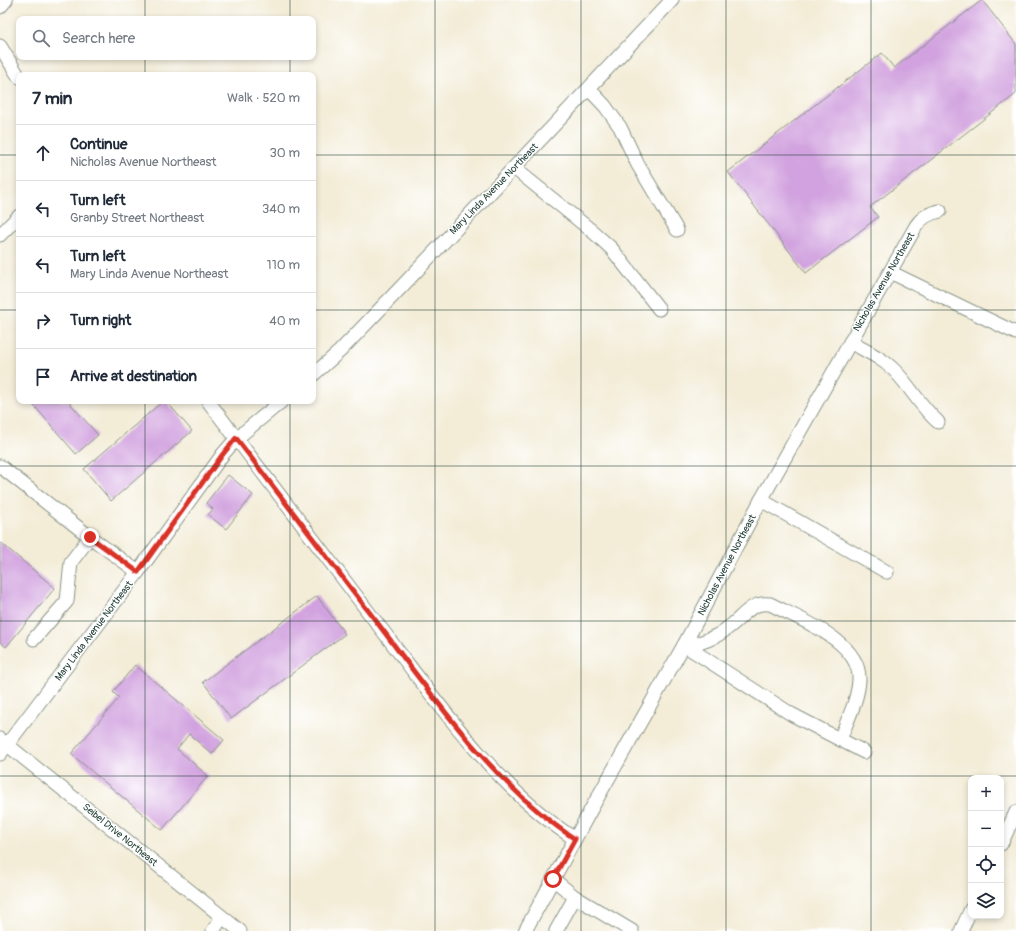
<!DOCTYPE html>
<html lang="en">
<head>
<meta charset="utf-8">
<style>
	:root { --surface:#fff; --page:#f2f2f3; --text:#1f2937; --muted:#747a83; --line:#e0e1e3 }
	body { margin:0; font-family:Pangolin,sans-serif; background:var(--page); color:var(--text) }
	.controls { position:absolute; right:12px; bottom:12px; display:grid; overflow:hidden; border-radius:8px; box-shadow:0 2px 6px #0003 }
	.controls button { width:36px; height:36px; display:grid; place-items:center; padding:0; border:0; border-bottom:1px solid var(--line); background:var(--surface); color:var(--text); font:20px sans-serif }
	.stop { position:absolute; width:12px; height:12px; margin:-9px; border:3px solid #d93025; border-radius:50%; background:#fff }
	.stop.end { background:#d93025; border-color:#fff; box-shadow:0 1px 4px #0008 }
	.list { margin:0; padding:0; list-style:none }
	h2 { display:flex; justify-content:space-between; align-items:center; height:52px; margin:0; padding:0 16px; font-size:17px }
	h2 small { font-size:13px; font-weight:400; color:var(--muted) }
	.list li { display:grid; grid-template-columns:26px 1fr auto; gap:12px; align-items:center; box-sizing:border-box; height:56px; padding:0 16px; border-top:1px solid var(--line) }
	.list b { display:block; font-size:15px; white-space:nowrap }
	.list p { margin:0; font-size:13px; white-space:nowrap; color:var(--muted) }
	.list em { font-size:13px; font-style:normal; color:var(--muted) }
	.icon { flex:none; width:22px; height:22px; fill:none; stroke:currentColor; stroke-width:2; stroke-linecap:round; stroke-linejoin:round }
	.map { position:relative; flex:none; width:1016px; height:931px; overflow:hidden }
	.search { position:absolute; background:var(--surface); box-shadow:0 2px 6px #0003; left:16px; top:16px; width:300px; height:44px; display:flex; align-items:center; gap:10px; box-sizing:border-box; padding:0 14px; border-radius:8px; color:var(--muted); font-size:15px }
	.panel { position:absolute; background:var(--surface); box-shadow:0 2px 6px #0003; left:16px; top:72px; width:300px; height:332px; border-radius:8px }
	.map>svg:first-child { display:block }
</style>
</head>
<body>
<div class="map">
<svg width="1016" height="931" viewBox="0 0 1016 931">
	<rect width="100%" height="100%" fill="#fff"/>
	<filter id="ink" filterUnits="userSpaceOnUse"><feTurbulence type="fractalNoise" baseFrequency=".025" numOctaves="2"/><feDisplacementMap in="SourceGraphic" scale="8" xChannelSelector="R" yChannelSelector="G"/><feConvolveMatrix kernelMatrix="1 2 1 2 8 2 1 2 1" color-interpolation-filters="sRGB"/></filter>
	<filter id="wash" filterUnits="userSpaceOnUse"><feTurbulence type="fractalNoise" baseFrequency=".012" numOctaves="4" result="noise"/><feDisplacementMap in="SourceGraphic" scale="16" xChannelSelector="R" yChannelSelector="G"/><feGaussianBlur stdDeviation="0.9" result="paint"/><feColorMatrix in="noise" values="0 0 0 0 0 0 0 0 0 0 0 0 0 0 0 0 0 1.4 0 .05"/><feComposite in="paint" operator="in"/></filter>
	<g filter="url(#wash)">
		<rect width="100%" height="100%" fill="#f3ecd7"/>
		<g id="blocks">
			<g fill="#d1a2df">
				<path d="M982,0L1016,44V94L870,207L878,217L806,273L728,172L882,53L894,68Z"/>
				<path d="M30,401H68L98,435L76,454Z"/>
				<path d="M163,401H166L192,431L111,501L84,469Z"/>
				<path d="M228,475L253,495L226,529L208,515L213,509L206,503Z"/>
				<path d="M0,542L55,588L6,647L0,642Z"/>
				<path d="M317,596L345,634L231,719L203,682Z"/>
				<path d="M135,665L224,740L212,754L189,734L177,749L208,776L162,830L71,754L119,698L113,692Z"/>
			</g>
		</g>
	</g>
	<g filter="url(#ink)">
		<use href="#blocks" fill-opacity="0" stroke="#899486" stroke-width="1"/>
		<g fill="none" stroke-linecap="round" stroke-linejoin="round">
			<g stroke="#899486" stroke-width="15">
				<g id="minor">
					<path d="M0,7L6,0"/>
					<path d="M0,46L19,77"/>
					<path d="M589,89L605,106L620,127L638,165L677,230"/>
					<path d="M514,168L592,231L611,248L659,309"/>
					<path d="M0,235L19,216"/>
					<path d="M890,272L1016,333"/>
					<path d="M850,342C866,351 884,359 896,372C911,388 921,407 938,422"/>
					<path d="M313,375L340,351L407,281L672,0"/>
					<path d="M208,401C264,474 320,548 376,622C433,696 495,788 575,839"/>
					<path d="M0,466L90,537L138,572"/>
					<path d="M761,500L887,572"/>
					<path d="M34,639L67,601L71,562L90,537"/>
					<path d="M684,645C700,645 717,637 729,627C743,617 751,601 770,604C799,619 861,641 859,680C858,700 847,721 840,739"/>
					<path d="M684,645L791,714L864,752"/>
					<path d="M0,739L240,931"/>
					<path d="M0,754L138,572L223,454L237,438L282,401"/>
					<path d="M1001,844L1016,812"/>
					<path d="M553,879L575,897L556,931"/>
					<path d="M575,897L632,931"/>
					<path d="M213,931L222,917"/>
					<path d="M525,931L594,804L684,645L761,500L916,226C922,217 929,213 940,211"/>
					<path d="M961,931L971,909"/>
				</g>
			</g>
			<use href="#minor" stroke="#fff" stroke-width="13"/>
		</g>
	</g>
	<g fill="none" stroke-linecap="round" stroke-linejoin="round" filter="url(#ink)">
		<path stroke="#d93025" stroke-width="5" d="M90,537L138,572L223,454L236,438C283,499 329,560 376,621C433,696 495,787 575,839L553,879"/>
	</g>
	<path fill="none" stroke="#1f3d34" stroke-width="1" stroke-opacity="0.55" d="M145,0V19M290,0V19M435,0V931M581,0V931M726,0V931M871,0V931M145,57V75M290,57V75M0,155H19M313,155H1016M0,310H19M313,310H1016M145,401V931M290,401V931M0,466H1016M0,621H1016M0,776H1016"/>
	<g text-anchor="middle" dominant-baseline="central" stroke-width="3" stroke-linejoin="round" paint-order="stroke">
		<g font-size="10" fill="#1f3d34" stroke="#fff">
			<text transform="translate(494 189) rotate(-46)">Mary Linda Avenue Northeast</text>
			<text transform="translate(884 282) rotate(-60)">Nicholas Avenue Northeast</text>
			<text transform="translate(727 565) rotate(-62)">Nicholas Avenue Northeast</text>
			<text transform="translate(94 631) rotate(-53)">Mary Linda Avenue Northeast</text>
			<text transform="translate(120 835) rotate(39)">Seibel Drive Northeast</text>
		</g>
	</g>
</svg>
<div class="controls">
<button>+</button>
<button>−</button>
<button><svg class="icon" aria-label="locate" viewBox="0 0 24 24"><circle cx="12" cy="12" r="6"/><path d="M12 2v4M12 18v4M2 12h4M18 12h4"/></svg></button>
<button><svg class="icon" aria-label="layers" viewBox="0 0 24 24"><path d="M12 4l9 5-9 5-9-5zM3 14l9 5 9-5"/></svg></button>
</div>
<div class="stop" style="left:553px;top:879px"></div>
<div class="stop end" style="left:90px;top:537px"></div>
<div class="search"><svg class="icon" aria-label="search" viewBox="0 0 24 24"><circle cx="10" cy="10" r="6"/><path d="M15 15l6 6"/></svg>Search here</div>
<section class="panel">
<h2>7 min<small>Walk · 520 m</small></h2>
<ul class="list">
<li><svg class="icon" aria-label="ahead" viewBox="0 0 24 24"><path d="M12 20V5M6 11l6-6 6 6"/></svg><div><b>Continue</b><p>Nicholas Avenue Northeast</p></div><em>30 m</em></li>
<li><svg class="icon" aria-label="left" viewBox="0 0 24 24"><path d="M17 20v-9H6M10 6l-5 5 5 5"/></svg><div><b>Turn left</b><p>Granby Street Northeast</p></div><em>340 m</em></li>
<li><svg class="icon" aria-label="left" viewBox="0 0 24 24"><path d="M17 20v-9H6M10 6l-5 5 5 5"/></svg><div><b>Turn left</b><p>Mary Linda Avenue Northeast</p></div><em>110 m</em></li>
<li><svg class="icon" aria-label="right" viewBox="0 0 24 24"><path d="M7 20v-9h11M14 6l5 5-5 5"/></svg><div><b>Turn right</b></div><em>40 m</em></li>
<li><svg class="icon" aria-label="arrive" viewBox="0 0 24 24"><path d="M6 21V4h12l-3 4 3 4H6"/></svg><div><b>Arrive at destination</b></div></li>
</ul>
</section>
</div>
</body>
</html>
